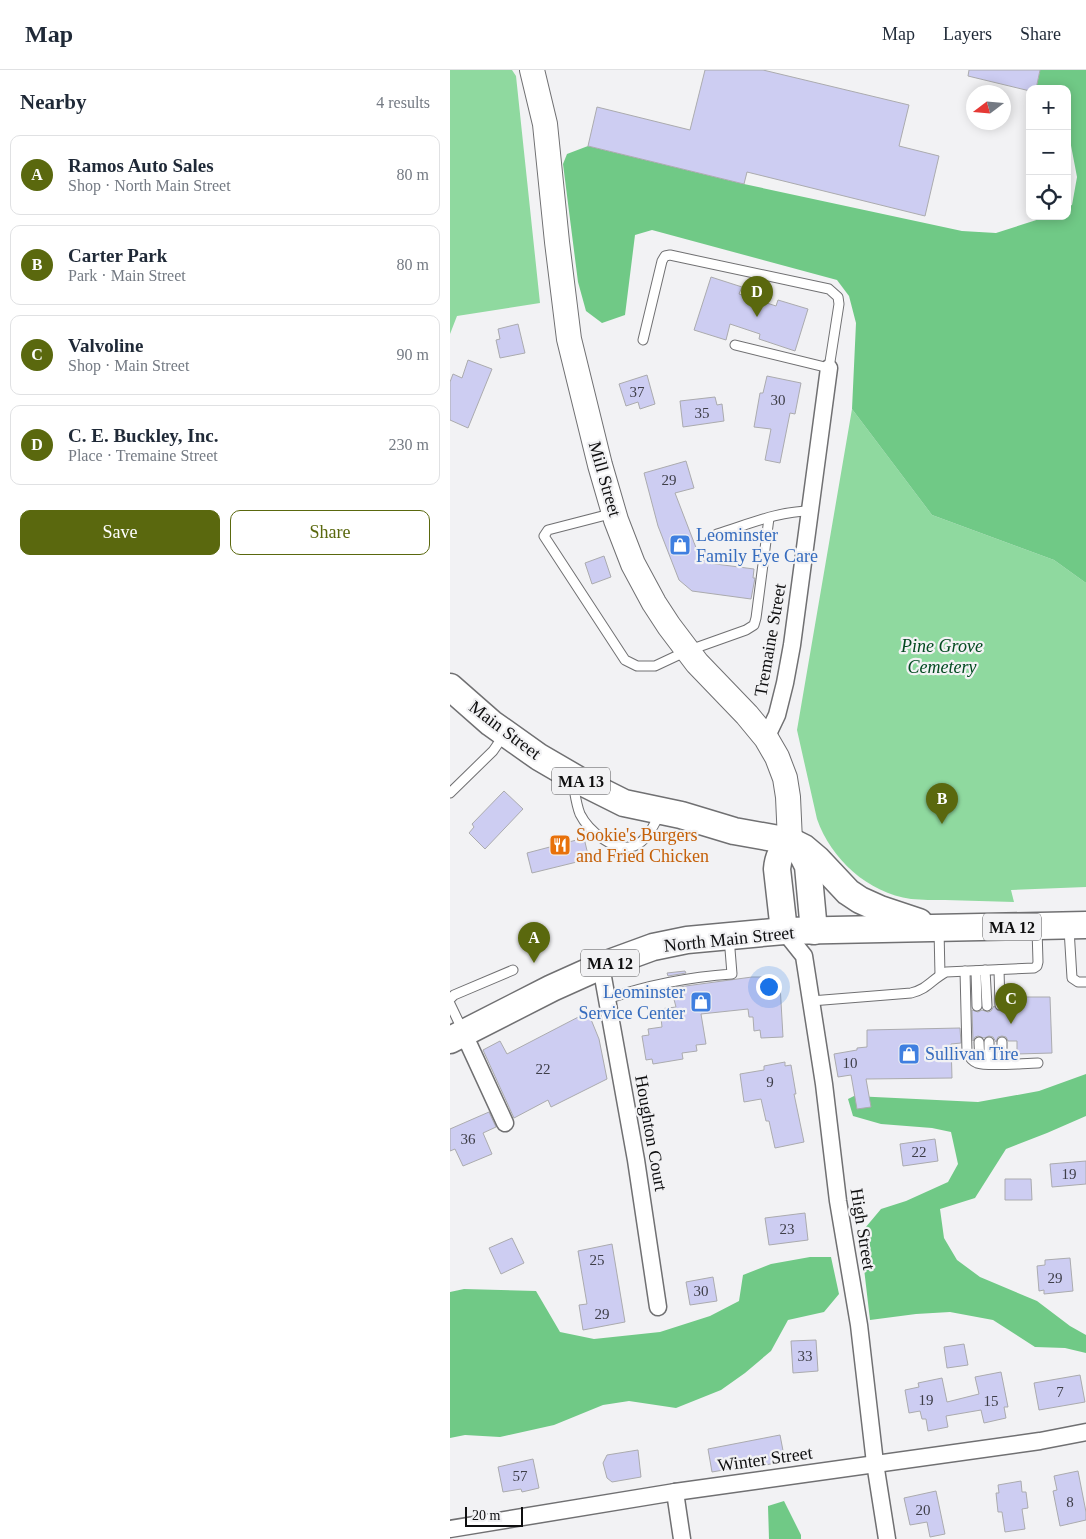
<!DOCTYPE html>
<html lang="en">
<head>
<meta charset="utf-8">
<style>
	:root { --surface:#fff; --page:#f6f6f7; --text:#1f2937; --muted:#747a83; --line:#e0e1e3; --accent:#5a680e }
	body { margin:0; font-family:Georgia,serif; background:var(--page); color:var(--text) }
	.controls { position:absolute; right:15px; top:15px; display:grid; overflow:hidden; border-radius:10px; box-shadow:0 2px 12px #0003 }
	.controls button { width:45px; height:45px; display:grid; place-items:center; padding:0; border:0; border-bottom:1px solid var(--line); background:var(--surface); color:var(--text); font:25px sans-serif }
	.compass { position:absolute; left:516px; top:15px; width:45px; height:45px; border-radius:50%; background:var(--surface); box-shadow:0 2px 12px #0003; rotate:254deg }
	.scale { position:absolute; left:15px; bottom:12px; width:58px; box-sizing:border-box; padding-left:5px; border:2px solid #0f0f10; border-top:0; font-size:14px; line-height:18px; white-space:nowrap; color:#0f0f10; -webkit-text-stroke:4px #f2f2f4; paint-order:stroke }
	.you { position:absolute; left:318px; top:916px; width:18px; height:18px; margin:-12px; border:4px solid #fff; border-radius:50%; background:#1a73e8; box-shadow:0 0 0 8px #1a73e833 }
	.badge { display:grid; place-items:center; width:32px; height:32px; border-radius:50%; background:var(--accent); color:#fff; font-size:16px; font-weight:700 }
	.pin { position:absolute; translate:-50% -41px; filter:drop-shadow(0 1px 2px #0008) }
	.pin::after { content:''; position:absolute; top:26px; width:18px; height:15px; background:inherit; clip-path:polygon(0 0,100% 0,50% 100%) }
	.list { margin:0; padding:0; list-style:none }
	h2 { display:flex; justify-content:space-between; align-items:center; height:65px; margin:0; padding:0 20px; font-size:21px }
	h2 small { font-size:16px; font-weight:400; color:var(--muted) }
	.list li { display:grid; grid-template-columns:32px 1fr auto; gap:15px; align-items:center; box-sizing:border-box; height:80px; margin:0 10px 10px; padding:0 10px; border:1px solid var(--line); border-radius:10px }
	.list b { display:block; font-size:19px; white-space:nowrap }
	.list p { margin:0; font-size:16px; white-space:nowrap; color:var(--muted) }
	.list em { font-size:16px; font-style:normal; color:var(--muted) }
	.actions { display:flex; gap:10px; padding:15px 20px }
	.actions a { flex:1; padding:11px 0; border:1px solid var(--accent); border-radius:10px; text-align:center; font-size:18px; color:var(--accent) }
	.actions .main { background:var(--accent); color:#fff }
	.icon { flex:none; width:28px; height:28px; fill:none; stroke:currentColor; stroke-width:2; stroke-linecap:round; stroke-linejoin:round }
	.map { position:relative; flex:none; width:636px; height:1469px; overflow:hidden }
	header { display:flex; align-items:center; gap:30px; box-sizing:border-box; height:70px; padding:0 25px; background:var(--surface); border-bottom:1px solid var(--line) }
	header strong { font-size:24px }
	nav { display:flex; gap:28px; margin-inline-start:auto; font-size:18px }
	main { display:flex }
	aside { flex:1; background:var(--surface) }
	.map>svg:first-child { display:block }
</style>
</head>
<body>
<header>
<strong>Map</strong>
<nav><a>Map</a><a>Layers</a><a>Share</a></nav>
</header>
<main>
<aside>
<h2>Nearby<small>4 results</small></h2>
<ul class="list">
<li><span class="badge">A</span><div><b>Ramos Auto Sales</b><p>Shop · North Main Street</p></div><em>80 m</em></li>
<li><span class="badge">B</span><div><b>Carter Park</b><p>Park · Main Street</p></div><em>80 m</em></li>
<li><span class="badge">C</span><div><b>Valvoline</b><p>Shop · Main Street</p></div><em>90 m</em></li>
<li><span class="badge">D</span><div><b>C. E. Buckley, Inc.</b><p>Place · Tremaine Street</p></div><em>230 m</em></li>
</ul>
<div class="actions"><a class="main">Save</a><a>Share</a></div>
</aside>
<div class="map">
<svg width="636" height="1469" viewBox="0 0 636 1469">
	<rect width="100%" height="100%" fill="#f2f2f4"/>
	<g fill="#8fd99f">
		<path d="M0,0H62L66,6L90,233L7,246L0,264Z"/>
		<path d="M402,339L482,445L604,490L636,513V817L561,820L564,832C541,831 518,831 495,830C484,830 472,830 461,829C418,823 381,789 367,749L347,660Z"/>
	</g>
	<g fill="#70c986">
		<path d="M590,0H636V513L604,490L482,445L402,339L406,253L399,226L387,210L202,160L185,165L175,245L152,253L136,241L128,212L113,94L117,84L138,76L294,114L512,161L546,163L599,146H617V137L622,135L627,107L619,65L617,63V19H586Z"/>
		<path d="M636,1004V1046L597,1063L556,1079L525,1128L490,1139L494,1168L507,1190L530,1207L587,1231L620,1256L636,1265V1283L615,1278L585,1277L543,1250L500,1242L466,1244L420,1250L410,1164L431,1139L456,1131L498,1112L508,1094L501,1062L482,1058L431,1054L403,1046L398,1029L404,1026L528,1032L589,1021Z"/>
		<path d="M360,1187H381L389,1224L374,1242L338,1250L321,1281L295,1303L271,1320L226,1338L179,1331L153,1335L104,1355L50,1367L15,1365L0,1368V1222L14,1219L86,1221L110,1262L144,1269L210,1262L260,1246L289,1231L293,1205L321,1194Z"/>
		<path d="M334,1431L351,1465V1469H319L318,1436Z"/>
	</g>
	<g fill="#cdcdf2" stroke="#ababae">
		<path d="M255,0H313L459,35L449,76L489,86L475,146L297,102L294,114L138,76L147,37L240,60Z"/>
		<path d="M519,0H590L586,19H580V21L518,6Z"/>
		<path d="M261,207L292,217L289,224L326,236L328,230L358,239L345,281L309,269L310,264L280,254L276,270L244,260Z"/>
		<path d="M68,254L75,283L50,288L46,270L50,269L48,259Z"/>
		<path d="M18,290L42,299L18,358L0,350V312L3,304L12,308Z"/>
		<path d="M197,305L205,334L190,339L188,332L176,336L169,314Z"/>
		<path d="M317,306L351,313L345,344L340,343L330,393L315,390L321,359L304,357L310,323H313Z"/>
		<path d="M265,327L267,335L272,334L274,351L233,357L230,331Z"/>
		<path d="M236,391L244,418L225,423L250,488L258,493L304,499L303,508H305L301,529L242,521L229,510L208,456L194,403Z"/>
		<path d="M154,486L161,507L142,514L135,493Z"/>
		<path d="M54,721L73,739L35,779L19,763L24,757L22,754Z"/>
		<path d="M134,768L139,789L82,803L77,783Z"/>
		<path d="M235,901L236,903L218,906L217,903Z"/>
		<path d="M302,907H320V914H330L333,967L311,968L310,960L304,961L303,947H299L298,939L251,944L256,974L246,975L247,981L232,983L233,989L203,994L202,989L196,990L192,966L199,965L198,959L212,957L210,939L226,937L221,918Z"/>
		<path d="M567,927H600L602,983L567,984V971H558L556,967L552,966L548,967L546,972L543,967L539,966L534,968L528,966L525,967L523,971L522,940L528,942L532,940L538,942L541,941L544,936L547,940L551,941L555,938L556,935H567Z"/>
		<path d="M138,942L149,969L157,1009L101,1037L98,1030L64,1048L33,980L50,971L57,984Z"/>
		<path d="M510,958L511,973L501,974L502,1008L416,1009L421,1037L407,1039L401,1005L388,1007L384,984L407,980V978L417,977V960Z"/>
		<path d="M335,992V996L341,995L346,1024H344L354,1072L325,1078L319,1051H316L311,1029L294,1032L290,1004L314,1000V996Z"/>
		<path d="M39,1042L46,1057L33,1063L42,1084L13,1096L5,1079L0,1081V1059Z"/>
		<path d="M485,1069L488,1091L453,1096L450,1074Z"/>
		<path d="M636,1091V1114L602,1117L600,1094Z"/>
		<path d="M555,1109H581L582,1130H555Z"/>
		<path d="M355,1143L358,1170L319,1175L315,1148Z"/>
		<path d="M62,1168L74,1193L51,1204L39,1178Z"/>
		<path d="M162,1174L175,1252L133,1260L129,1235L137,1234L128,1181Z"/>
		<path d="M620,1188L623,1221L594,1224V1220L589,1221L587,1196L595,1195V1190Z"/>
		<path d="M263,1207L267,1231L240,1235L236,1212Z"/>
		<path d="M366,1270L368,1301L343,1303L341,1271Z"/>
		<path d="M514,1274L518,1295L497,1298L494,1277Z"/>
		<path d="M551,1302L558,1337H554L556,1348L534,1353L531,1340L496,1346L498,1357L478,1361L476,1349H472L470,1341L459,1343L455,1320L469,1317L468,1313L492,1308L497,1332L529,1324L525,1307Z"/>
		<path d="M630,1305L635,1332L589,1340L584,1313Z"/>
		<path d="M330,1365L335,1391L296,1399V1396L262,1402L258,1379Z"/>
		<path d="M188,1380L191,1407L162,1412L157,1408L153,1393L157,1385Z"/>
		<path d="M83,1389L89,1418L72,1422L71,1419L53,1422L48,1397Z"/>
		<path d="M628,1401L636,1442V1450L610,1456L603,1421L607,1420L604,1406Z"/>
		<path d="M571,1411L572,1422H576L578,1438L572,1439L575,1459L555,1462L552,1442H548L546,1423H549L548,1415Z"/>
		<path d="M486,1421L495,1464L480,1467L477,1452L460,1455L454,1428Z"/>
	</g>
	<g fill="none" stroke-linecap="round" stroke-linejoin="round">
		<g stroke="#707072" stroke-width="11">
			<g id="service">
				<path d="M193,270L212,191L215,186L220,185L379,219L388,227L389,234L379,298L285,275"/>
				<path d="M164,443L98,460L94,466L175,590L187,596H205L237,581L296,560L304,555L306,548L319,448"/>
				<path d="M267,464C297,455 328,441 360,441"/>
				<path d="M123,713C125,723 126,734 130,744C138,760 164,783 184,776C197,771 204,755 210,743"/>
				<path d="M0,723L43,681L54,665"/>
				<path d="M619,859L622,908L628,912H636"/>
				<path d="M489,860L490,905"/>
				<path d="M535,900L537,936"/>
				<path d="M549,900L550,935"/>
				<path d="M515,901L517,982C519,987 522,991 527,993C538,997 575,993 588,993"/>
				<path d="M526,901L527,936"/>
				<path d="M0,929L4,925L63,900"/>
				<path d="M157,929C198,915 239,907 282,904L279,867"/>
				<path d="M361,931L461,923C478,919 482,909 496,902L584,898L587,896L588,892L587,859"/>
				<path d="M0,934L13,961"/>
				<path d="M529,972L530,993"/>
				<path d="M539,972V994"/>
				<path d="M552,972V994"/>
			</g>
		</g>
		<g stroke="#707072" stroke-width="19">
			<g id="minor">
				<path d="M316,668L327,645L335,613L342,575L379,298"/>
				<path d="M334,861L354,886L374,1014L388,1131L409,1255L425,1393L437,1469"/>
				<path d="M151,896L186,1090L208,1237"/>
				<path d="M14,964L55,1053"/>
				<path d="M225,1422L232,1469"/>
				<path d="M0,1459L225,1422L590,1371L636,1362"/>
			</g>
		</g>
		<g stroke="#707072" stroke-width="26">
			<path id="secondary" d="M82,0L95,54L107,172L119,269L150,395L166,450L183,494L204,533L219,556L247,593L297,645L316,668L327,687L335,708L338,727L340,771"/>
		</g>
		<g stroke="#707072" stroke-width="29">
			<g id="primary">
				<path d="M0,617L41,653L89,687L132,712L174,733L231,745L284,761L340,771L354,778L367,789L398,822L410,830L430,839L469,852"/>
				<path d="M344,775L352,784L358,796L364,861"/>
				<path d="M334,861L327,799C328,787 332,780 340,771"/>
				<path d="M0,970L102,918L151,896L203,877L237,870L334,861L636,855"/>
			</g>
		</g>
		<use href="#service" stroke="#fff" stroke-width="9"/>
		<use href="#minor" stroke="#fff" stroke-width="16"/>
		<use href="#secondary" stroke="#fff" stroke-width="24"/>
		<use href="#primary" stroke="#fff" stroke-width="26"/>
	</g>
	<defs>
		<g id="shop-square" transform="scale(1.125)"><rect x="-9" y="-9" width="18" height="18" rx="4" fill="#3f7fe0" stroke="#f2f2f4"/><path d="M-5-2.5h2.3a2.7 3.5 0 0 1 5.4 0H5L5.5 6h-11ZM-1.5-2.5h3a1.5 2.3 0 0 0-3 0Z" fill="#fff"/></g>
		<g id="restaurant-square" transform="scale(1.125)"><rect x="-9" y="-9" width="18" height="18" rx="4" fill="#e8710a" stroke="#f2f2f4"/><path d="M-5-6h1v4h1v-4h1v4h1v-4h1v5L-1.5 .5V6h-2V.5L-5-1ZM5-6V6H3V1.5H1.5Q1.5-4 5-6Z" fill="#fff"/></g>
	</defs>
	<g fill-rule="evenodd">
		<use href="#shop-square" x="230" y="475"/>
		<use href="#restaurant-square" x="110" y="775"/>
		<use href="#shop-square" x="251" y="932"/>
		<use href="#shop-square" x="459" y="984"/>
	</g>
	<g text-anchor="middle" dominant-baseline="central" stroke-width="4.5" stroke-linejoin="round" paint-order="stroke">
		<g font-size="15" fill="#3e3e48">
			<text x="187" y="322">37</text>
			<text x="328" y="330">30</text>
			<text x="252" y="343">35</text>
			<text x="219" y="410">29</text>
			<text x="400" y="993">10</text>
			<text x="93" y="999">22</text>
			<text x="320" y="1012">9</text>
			<text x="18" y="1069">36</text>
			<text x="469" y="1082">22</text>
			<text x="619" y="1104">19</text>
			<text x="337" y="1159">23</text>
			<text x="147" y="1190">25</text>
			<text x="605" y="1208">29</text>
			<text x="251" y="1221">30</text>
			<text x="152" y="1244">29</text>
			<text x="355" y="1286">33</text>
			<text x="610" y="1322">7</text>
			<text x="476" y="1330">19</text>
			<text x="541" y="1331">15</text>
			<text x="70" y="1406">57</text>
			<text x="620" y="1432">8</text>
			<text x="473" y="1440">20</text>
		</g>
		<g fill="#f2f2f4" stroke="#535354" stroke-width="1">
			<rect x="102" y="697.5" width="58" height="27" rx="4"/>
			<rect x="533" y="843.5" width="58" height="27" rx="4"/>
			<rect x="131" y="879.5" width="58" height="27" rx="4"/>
		</g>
		<g font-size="16" font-weight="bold" fill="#0f0f10">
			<text x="131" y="711">MA 13</text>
			<text x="562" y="857">MA 12</text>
			<text x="160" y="893">MA 12</text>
		</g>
		<g font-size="18" fill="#0f0f10" stroke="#f2f2f4">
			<text transform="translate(155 409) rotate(74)">Mill Street</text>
			<text transform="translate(320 570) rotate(-80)">Tremaine Street</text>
			<text transform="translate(55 660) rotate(37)">Main Street</text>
			<text transform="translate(279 869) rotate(-6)">North Main Street</text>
			<text transform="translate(201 1063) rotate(80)">Houghton Court</text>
			<text transform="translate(413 1159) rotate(81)">High Street</text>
			<text transform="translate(315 1389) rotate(-8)">Winter Street</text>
		</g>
		<g font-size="18" fill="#366cbe" stroke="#f2f2f4" text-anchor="start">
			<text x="246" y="465">Leominster<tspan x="246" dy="21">Family Eye Care</tspan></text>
			<text x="235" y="922" text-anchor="end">Leominster<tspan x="235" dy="21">Service Center</tspan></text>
			<text x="475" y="984">Sullivan Tire</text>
		</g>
		<g font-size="18" font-style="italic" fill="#02491f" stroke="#f2f2f4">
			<text x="492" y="576">Pine Grove<tspan x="492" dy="21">Cemetery</tspan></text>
		</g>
		<g font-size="18" fill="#c56008" stroke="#f2f2f4" text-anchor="start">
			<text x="126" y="765">Sookie's Burgers<tspan x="126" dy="21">and Fried Chicken</tspan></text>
		</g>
	</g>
</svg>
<div class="controls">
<button>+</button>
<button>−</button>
<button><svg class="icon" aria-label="locate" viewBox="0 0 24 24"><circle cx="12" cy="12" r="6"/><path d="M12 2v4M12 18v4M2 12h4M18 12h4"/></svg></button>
</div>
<svg class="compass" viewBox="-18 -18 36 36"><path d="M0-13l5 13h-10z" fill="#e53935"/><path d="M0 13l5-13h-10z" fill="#747a83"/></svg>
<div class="scale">20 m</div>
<div class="you"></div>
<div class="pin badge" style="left:84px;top:893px">A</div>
<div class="pin badge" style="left:492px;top:754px">B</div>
<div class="pin badge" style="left:561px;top:954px">C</div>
<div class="pin badge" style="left:307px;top:247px">D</div>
</div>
</main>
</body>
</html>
